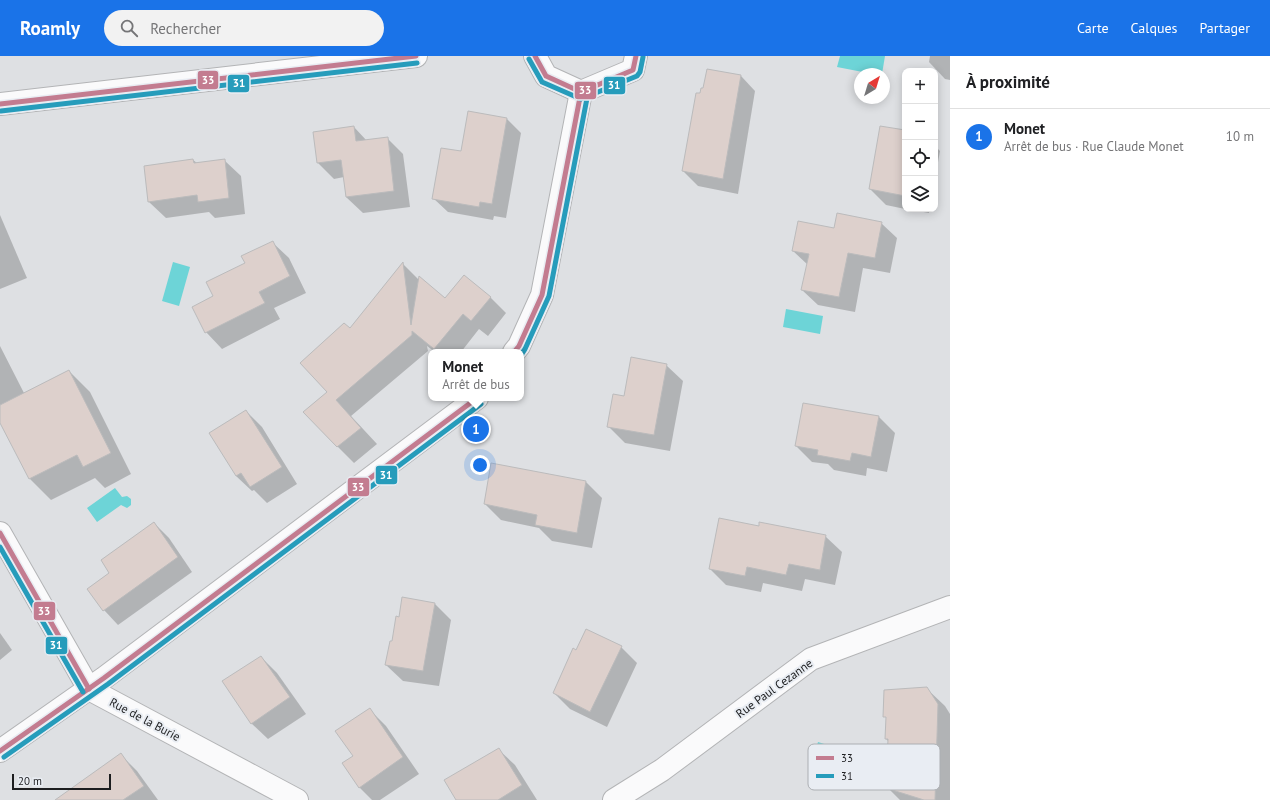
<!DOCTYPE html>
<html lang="fr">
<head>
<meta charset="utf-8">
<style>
	:root { --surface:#fff; --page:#f2f2f2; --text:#202124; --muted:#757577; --line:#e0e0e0; --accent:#1a73e8 }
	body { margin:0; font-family:"PT Sans",sans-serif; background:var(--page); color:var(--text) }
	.controls { position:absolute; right:12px; top:12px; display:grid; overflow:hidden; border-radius:8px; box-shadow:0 2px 10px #0003 }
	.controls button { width:36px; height:36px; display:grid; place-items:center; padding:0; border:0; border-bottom:1px solid var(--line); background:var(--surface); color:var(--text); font:20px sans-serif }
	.compass { position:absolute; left:854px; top:12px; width:36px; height:36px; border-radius:50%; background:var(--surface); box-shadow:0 2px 10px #0003; rotate:38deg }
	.scale { position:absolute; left:12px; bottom:10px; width:99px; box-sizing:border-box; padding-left:4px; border:2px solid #1c1d1f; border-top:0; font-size:11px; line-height:14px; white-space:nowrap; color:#1c1d1f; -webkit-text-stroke:3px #e9edf3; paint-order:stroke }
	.you { position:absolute; left:480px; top:409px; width:14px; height:14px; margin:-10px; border:3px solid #fff; border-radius:50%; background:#1a73e8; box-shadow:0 0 0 6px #1a73e833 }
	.badge { display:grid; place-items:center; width:26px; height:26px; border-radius:50%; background:var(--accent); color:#fff; font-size:13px; font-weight:700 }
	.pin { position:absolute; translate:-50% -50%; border:2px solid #fff; box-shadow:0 1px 4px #0006 }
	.popup { position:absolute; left:428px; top:293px; width:96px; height:52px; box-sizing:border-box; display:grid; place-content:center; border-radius:8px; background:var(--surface); filter:drop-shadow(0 1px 3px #0005); font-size:13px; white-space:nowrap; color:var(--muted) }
	.popup b { font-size:15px; color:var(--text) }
	.popup::after { content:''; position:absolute; left:50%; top:100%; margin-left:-8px; border:8px solid transparent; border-top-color:var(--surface) }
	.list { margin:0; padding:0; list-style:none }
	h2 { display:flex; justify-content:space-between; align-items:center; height:52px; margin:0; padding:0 16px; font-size:17px }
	h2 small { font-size:13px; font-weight:400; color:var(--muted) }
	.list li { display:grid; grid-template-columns:26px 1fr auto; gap:12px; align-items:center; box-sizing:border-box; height:56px; padding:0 16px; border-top:1px solid var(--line) }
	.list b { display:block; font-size:15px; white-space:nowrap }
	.list p { margin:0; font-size:13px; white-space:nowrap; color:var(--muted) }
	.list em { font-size:13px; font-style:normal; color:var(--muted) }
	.icon { flex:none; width:22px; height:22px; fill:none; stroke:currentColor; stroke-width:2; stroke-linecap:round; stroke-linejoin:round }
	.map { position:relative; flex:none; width:950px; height:744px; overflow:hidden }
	header { display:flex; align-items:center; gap:24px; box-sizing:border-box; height:56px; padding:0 20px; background:var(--accent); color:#fff }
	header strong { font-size:19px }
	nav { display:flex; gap:22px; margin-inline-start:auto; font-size:14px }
	.search { width:280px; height:36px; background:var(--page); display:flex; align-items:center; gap:10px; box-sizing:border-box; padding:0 14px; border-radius:22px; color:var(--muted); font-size:15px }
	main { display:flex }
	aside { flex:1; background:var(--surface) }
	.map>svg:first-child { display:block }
</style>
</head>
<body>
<header>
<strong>Roamly</strong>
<div class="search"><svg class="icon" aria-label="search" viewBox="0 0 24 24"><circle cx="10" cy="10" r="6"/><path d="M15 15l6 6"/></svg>Rechercher</div>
<nav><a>Carte</a><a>Calques</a><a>Partager</a></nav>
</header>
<main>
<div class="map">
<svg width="950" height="744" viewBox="0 0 950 744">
	<rect width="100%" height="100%" fill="#dee0e3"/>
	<g fill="#6dd4d7">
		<path d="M840,0H885L882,18H873L837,11Z"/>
		<path d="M173,206L190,211L179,250L162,245Z"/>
		<path d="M786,253L823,260L820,278L783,271Z"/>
		<path d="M115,432L122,441L127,440L131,443V449L127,452L121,449L97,466L87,452Z"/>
		<path d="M818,686L862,700L857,717L812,705Z"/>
	</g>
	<g fill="#0003">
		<path d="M930,0H950V24L945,23L929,6Z"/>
		<path d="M741,20L755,35L738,138L698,130L683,115L701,39Z"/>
		<path d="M507,63L521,77L506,162L494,160L493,164L448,156L433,142L462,97Z"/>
		<path d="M354,71L367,85L387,82L403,98L410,151L363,157L346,141L344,121L334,123L318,107Z"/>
		<path d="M905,75V153L886,149L870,133Z"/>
		<path d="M935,90L940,95L935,123Z"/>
		<path d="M193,104L197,107L224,104L241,120L245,158L215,162L209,156L166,162L149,146Z"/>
		<path d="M907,153H929V157Z"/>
		<path d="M0,159L27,222L0,233Z"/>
		<path d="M881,167L897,182L890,217L863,212L855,256L818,249L802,234L808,209L793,195L834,173Z"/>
		<path d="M272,186L289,202L306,237L274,252L280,263L222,293L206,276L214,240L246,208Z"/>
		<path d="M403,208L419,224L445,244L490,241L506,257L488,280L479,273L461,296H435L427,290L428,295L351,360L377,388L354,407L337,390L328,337L350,274Z"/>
		<path d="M0,290L24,337L69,315L90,336L131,418L105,432L95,422L51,444L30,423L0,365Z"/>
		<path d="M666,309L683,325L670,395L625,387L608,370L625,341Z"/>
		<path d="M804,348L879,361L895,377L887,416L867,412L866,420L834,414L828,408L812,406L796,390Z"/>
		<path d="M246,355L262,371L297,428L267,447L254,434L252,435L236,420Z"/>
		<path d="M492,408L586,426L602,442L592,492L552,485L539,472L501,464L485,448Z"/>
		<path d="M154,467L169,482L192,516L118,569L104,554L111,517Z"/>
		<path d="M759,471L825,480L842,496L835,529L805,523L802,535L763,527L761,536L726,529L710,513Z"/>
		<path d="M435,548L451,564L439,630L403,625L386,609L400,562Z"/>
		<path d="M0,577L12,594L0,604Z"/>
		<path d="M621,591L637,607L607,671L570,653L554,637L576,595Z"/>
		<path d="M261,601L277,617L306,658L268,683L251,667Z"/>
		<path d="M926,632L945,650L950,658V744H900L887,731L888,685L886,683L887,662L884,660Z"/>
		<path d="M370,654L386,670L419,718L380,744H372L359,731L354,700Z"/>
		<path d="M498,693L515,709L537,744H457Z"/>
		<path d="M121,699L137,715L158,744H75Z"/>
	</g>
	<g fill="#ddd0cc" stroke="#bbbbbc">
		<path d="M707,13L741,19L723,123L682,115L696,37H700L701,32H703Z"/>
		<path d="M468,55L507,62L492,148L480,146L479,151L432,143L441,92L461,95Z"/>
		<path d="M354,70L356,85L388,81L394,135L346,141L341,104L317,107L313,76Z"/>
		<path d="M880,70L905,74V140L869,133Z"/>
		<path d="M193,103L194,107L225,103L229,142L198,146L197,139L148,146L144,110Z"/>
		<path d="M837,157L882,166L875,202L848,197L839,241L801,234L809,198L792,195L798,165L834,172Z"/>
		<path d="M273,185L290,220L259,236L265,247L205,277L192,251L213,240L206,226L245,207L241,200Z"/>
		<path d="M403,206L411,269L419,220L445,242L464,219L491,241L471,265L463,258L434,293L412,275V279L336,344L361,372L337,391L303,356L327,336L300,307L344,267L350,272Z"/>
		<path d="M631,301L667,308L654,379L607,371L613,338L624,340Z"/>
		<path d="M69,314L111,397L83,411L77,399L29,423L0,367V349Z"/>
		<path d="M803,347L879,360L871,401L852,397L850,405L817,399L818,394L795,390Z"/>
		<path d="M246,354L282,411L250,431L241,417L236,420L209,377Z"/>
		<path d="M491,407L586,425L577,477L535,469L537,459L484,448Z"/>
		<path d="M719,462L759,470V466L826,479L820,514L789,508L786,519L747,511L745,520L709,513Z"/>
		<path d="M154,466L178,501L103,555L87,533L109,517L101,504Z"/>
		<path d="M402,541L435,547L423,615L385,609L390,585H392L396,560L399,561Z"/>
		<path d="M586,573L622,590L590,656L553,637L573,592L576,594Z"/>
		<path d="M261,600L290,641L251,668L222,625Z"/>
		<path d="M927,631L938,648L935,744H924L886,732L888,683H885L886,661H883L884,634Z"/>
		<path d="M370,652L403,701L359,732L342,707L353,700L335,675Z"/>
		<path d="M499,692L522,729L498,744H456L444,724Z"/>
		<path d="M121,697L144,730L123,744H55Z"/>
	</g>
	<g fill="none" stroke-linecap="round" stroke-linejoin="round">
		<g stroke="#b3b4b6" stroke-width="24">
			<g id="minor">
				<path d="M535,0L546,20L581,36L633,14L636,0"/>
				<path d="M0,48L416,0"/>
				<path d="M514,296L519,290L542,239L581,36"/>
				<path d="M0,477L89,633L297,744"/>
				<path d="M0,695L104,622L477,342"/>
				<path d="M614,744L662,714L811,603L950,551"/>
			</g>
		</g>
		<use href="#minor" stroke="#fafafb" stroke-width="22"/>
		<g stroke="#e9edf3" stroke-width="8">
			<g id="bus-1">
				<path d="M535,0L546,20L581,36L633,14L636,0"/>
				<path d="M0,48L416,0"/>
				<path d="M514,296L519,290L542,239L581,36"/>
				<path d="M0,477L89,633"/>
				<path d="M0,695L104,622L477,342"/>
			</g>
		</g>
		<g stroke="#e9edf3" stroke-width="8">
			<g id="bus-2">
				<path d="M529,3L542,26L581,43L637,20L640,16L643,1"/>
				<path d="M1,55L417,7"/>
				<path d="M521,299L525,293L549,240L588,37"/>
				<path d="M0,491L83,636"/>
				<path d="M4,701L108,628L481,348"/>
			</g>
		</g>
		<use href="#bus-1" stroke="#c37c90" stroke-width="5"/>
		<use href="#bus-2" stroke="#269cbb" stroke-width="5"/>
	</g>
	<g text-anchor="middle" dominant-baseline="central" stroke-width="4" stroke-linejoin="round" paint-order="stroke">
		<g font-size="12" fill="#1c1d1f" stroke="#e9edf3">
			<text transform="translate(774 632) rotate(-36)">Rue Paul Cezanne</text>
			<text transform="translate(145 663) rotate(28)">Rue de la Burie</text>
		</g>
	</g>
	<rect x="808" y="688" width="132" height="46" rx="6" fill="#e9edf3" stroke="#acafb3" stroke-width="1"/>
	<rect x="816" y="700" width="18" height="4" fill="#c37c90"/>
	<rect x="816" y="718" width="18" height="4" fill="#269cbb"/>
	<g font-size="11" fill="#1c1d1f">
		<text x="841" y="706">33</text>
		<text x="841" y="724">31</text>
	</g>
	<g stroke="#e9edf3" stroke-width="1.5">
		<rect x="197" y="14" width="22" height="20" rx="4" fill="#c37c90"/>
		<rect x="227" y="18" width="23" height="19" rx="4" fill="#269cbb"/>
		<rect x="603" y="20" width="23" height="19" rx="4" fill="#269cbb"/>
		<rect x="574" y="25" width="23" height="19" rx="4" fill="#c37c90"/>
		<rect x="375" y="409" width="23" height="20" rx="4" fill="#269cbb"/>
		<rect x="347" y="421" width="23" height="20" rx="4" fill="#c37c90"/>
		<rect x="33" y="545" width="23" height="20" rx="4" fill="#c37c90"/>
		<rect x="45" y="580" width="23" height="19" rx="4" fill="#269cbb"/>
	</g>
	<g font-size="11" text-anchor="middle" font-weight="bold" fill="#fff">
		<text x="208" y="28">33</text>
		<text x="239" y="31">31</text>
		<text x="614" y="33">31</text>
		<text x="585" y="38">33</text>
		<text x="386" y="423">31</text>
		<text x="358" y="435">33</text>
		<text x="44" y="559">33</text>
		<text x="56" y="593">31</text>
	</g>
</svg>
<div class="controls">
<button>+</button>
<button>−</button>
<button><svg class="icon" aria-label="locate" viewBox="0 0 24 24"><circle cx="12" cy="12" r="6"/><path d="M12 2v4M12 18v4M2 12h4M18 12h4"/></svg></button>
<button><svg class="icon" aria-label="layers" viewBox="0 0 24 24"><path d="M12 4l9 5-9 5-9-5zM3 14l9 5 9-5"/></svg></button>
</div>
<svg class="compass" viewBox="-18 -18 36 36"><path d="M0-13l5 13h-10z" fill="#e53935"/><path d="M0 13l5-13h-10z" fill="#757577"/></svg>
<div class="scale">20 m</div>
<div class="you"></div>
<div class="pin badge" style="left:476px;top:373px">1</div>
<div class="popup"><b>Monet</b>Arrêt de bus</div>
</div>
<aside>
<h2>À proximité<small></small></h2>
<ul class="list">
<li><span class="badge">1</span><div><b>Monet</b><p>Arrêt de bus · Rue Claude Monet</p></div><em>10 m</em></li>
</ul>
</aside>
</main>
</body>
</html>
